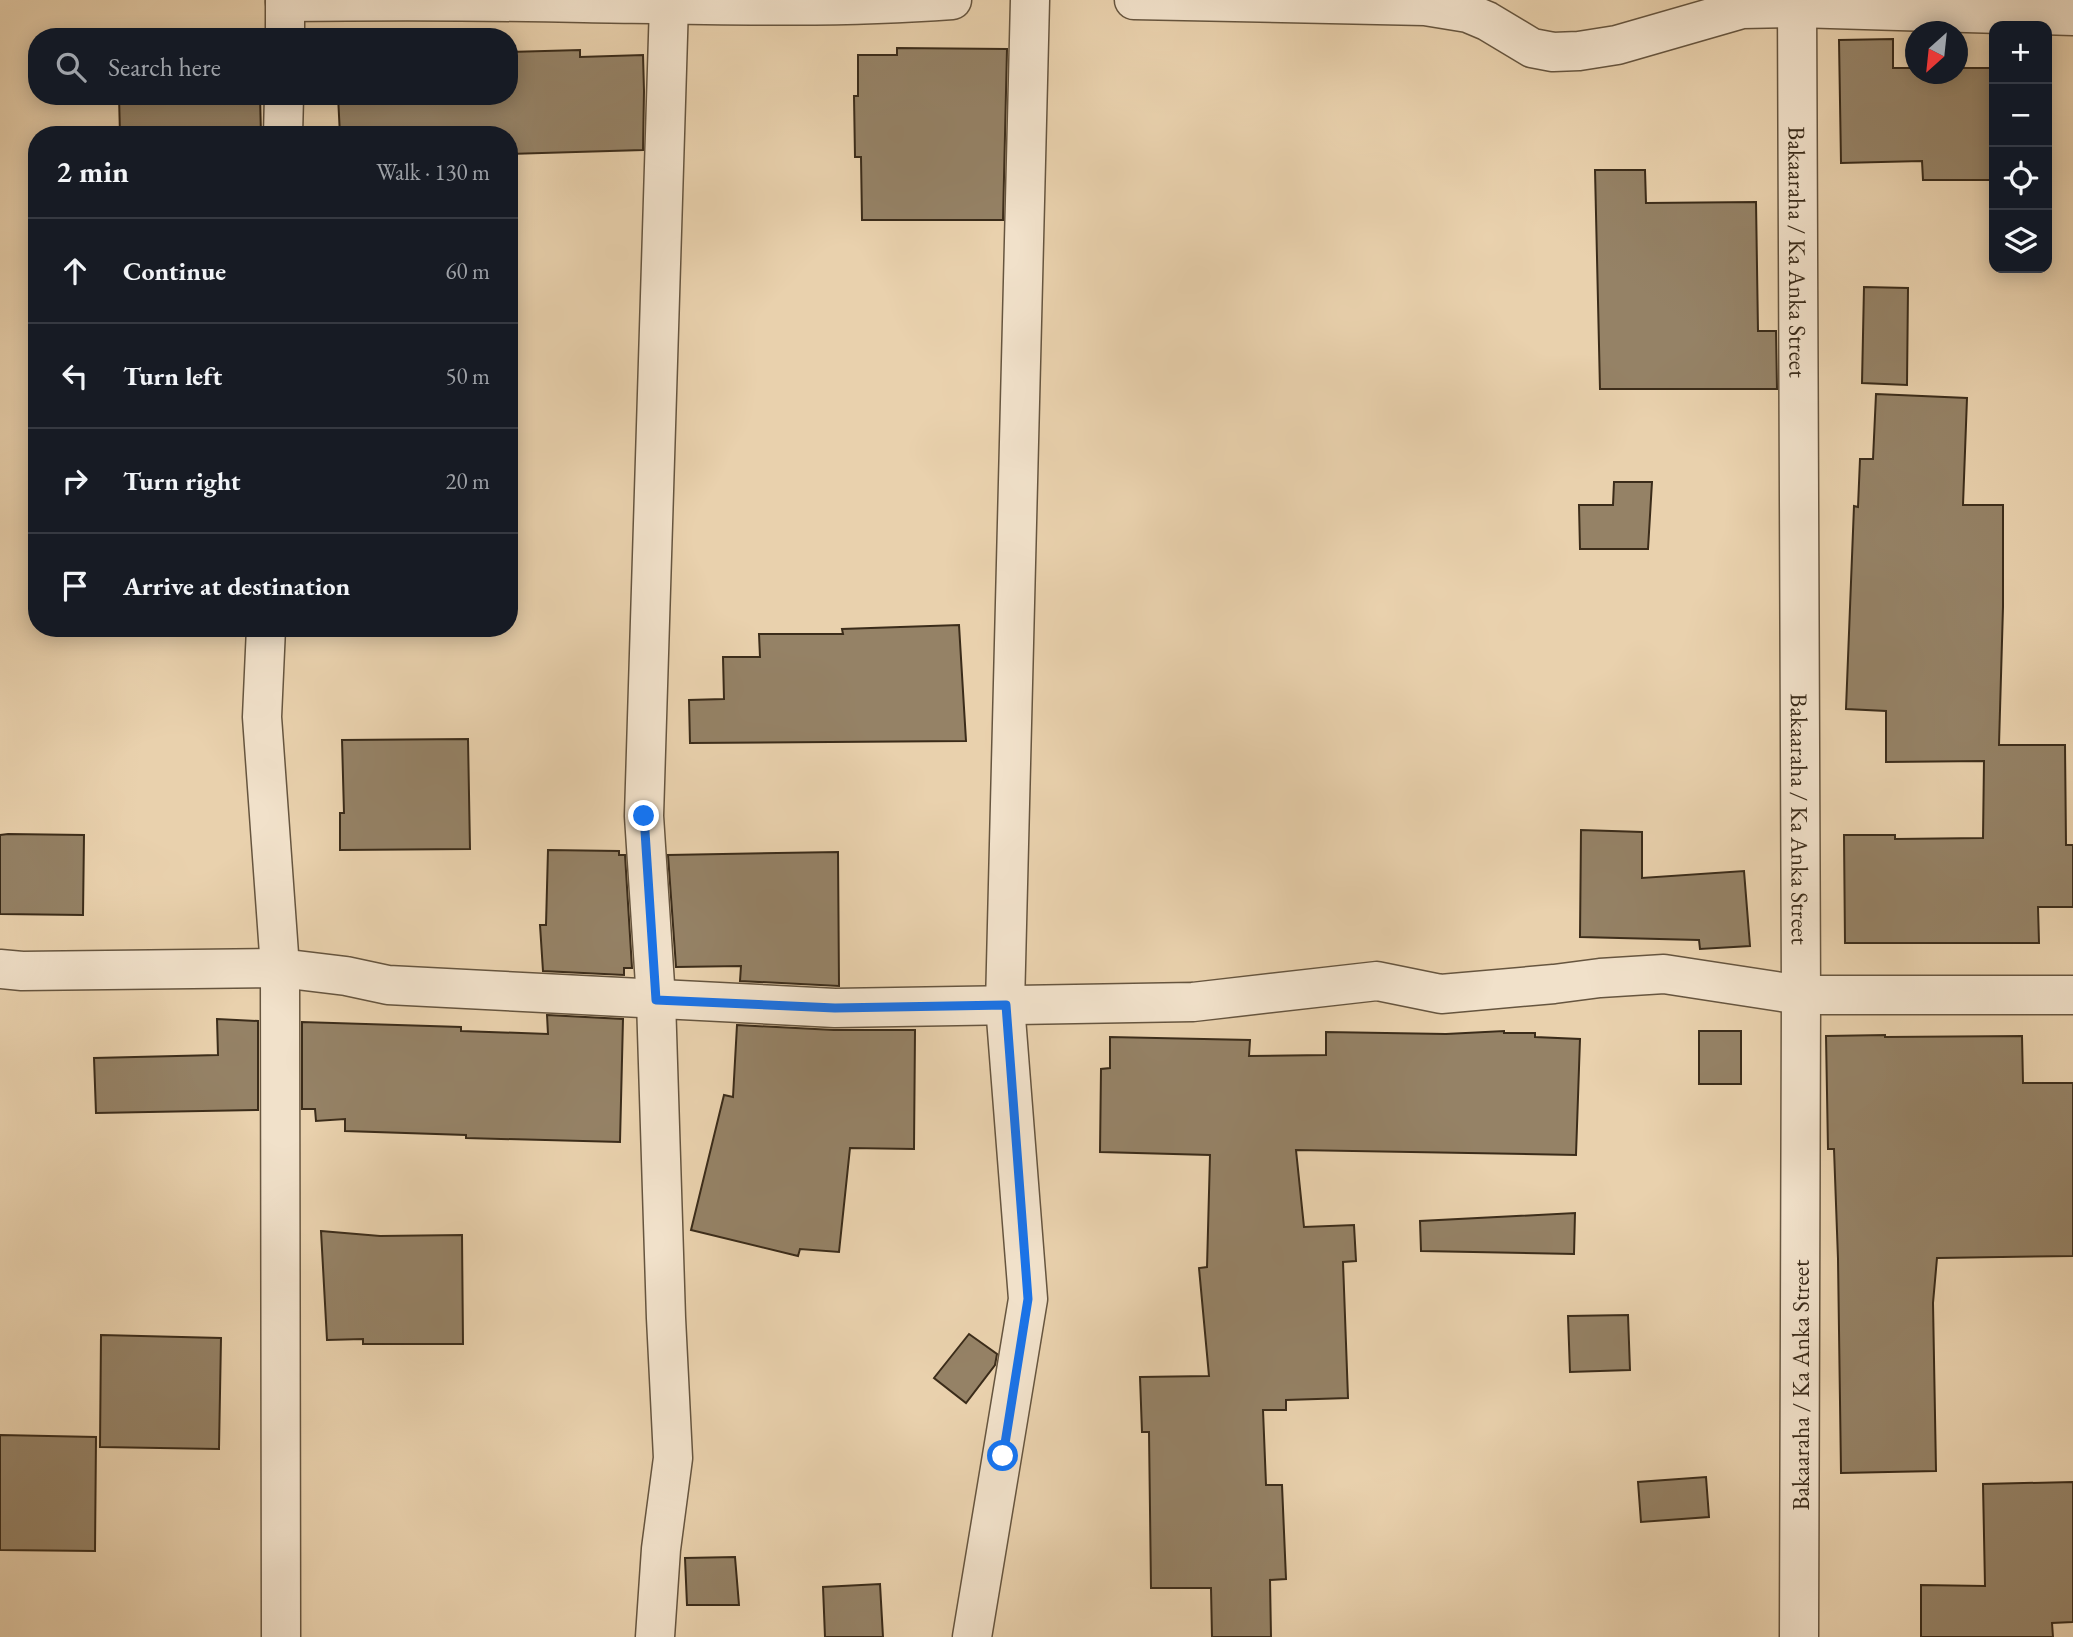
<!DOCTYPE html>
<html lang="en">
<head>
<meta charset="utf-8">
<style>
	:root { --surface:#171b24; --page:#242831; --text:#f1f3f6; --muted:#9ea1a6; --line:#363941 }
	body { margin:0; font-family:"EB Garamond",serif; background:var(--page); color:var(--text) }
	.controls { position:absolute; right:21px; top:21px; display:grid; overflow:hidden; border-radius:14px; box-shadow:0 4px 18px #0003 }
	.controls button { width:63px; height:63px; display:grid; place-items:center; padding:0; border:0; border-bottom:2px solid var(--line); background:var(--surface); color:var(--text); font:35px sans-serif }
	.compass { position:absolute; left:1905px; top:21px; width:63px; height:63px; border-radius:50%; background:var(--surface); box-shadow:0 4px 18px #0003; rotate:207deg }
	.stop { position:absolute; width:21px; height:21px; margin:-16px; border:5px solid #1a73e8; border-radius:50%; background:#fff }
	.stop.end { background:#1a73e8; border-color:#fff; box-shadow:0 2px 7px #0008 }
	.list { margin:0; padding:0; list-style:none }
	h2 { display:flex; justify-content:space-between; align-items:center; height:91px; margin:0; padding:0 28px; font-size:30px }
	h2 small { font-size:23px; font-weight:400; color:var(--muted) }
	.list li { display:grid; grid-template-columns:46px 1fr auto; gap:21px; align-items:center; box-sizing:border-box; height:105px; padding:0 28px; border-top:2px solid var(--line) }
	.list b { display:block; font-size:26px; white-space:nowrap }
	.list em { font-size:23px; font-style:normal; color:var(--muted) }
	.icon { flex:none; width:38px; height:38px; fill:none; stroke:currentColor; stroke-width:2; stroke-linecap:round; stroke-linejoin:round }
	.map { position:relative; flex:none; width:2073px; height:1637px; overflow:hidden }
	.search { position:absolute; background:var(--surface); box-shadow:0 4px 18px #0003; left:28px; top:28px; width:490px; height:77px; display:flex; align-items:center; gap:18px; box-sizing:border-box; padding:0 24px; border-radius:28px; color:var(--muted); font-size:26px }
	.panel { position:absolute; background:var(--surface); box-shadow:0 4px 18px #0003; left:28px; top:126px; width:490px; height:511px; border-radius:28px }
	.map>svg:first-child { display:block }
</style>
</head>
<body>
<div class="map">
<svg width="2073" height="1637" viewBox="0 0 2073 1637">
	<rect width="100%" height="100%" fill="#e9d1ad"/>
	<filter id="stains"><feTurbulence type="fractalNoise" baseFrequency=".00286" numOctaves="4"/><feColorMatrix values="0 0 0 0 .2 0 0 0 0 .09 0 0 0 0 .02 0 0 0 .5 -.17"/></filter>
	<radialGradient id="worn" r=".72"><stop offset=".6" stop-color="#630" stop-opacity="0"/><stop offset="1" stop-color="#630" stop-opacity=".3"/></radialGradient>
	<g fill="#958266" stroke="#3b2c1a" stroke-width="2">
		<path d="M1893,39V68H1915V74H1957V68H1994V180H1923L1922,161L1841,163L1839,40Z"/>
		<path d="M897,48L1007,49L1003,220H862L861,157H855L854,96H858V55H897Z"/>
		<path d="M580,50V57L643,55L644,91L643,150L509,154V135H340L338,96H509V52Z"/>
		<path d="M119,96H260L261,135H120Z"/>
		<path d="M1595,170H1645L1646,203L1756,202L1758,331H1776L1777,389H1600Z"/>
		<path d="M1864,287L1908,288L1907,385L1862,383Z"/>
		<path d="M1876,394L1967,398L1963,505H2003V607L1999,745H2065L2066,845H2073V907H2038L2039,943H1845L1844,835H1895V839L1983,838L1984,761L1886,762V711L1846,709L1854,506L1858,507L1860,459H1873Z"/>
		<path d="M1614,482H1652L1648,549H1580L1579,505H1613Z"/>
		<path d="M959,625L966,741L690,743L689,700L724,699L723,657H760L759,634H843L842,629Z"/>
		<path d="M468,739L470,849L340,850V813H344L342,740Z"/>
		<path d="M1581,830L1642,832V878L1744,871L1750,946L1700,949L1699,940L1580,937Z"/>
		<path d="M8,834L84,835L83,915L0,914V835Z"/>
		<path d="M548,850L619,851V855H625L632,968H624V975L543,971L540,925H546Z"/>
		<path d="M838,852L839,986L740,981L741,966L676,967L668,855Z"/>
		<path d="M547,1015L623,1019L620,1142L466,1138V1135L345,1131V1119L316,1121L315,1109H302V1022L461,1027V1031L548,1034Z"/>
		<path d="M217,1019L258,1021V1110L96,1113L94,1058L218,1055Z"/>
		<path d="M737,1025L834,1030H915L914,1149L850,1148L839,1252L800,1249L798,1256L691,1230L724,1095L733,1097Z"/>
		<path d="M1504,1031V1033H1535V1037L1580,1039L1576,1155L1296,1150L1304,1227L1354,1225L1356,1261L1343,1262L1348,1398L1286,1400V1410H1263L1266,1485H1282L1286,1579L1270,1580L1271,1637H1212L1211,1588H1151L1149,1432H1142L1140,1377L1209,1376L1199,1268L1207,1267L1210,1155L1100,1152L1101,1069L1110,1068V1037L1250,1040L1249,1056L1326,1055V1032L1446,1034Z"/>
		<rect x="1699" y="1031" width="42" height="53"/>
		<path d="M1885,1035V1037L2022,1036L2023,1083H2073V1256L1937,1258L1933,1303L1936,1471L1841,1473L1838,1259L1834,1149H1828L1826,1036Z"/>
		<path d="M1575,1213L1574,1254L1421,1251L1420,1221Z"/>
		<path d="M321,1231L380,1236L462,1235L463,1344H363V1339L327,1340Z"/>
		<path d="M1628,1315L1630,1370L1570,1372L1568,1316Z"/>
		<path d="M969,1334L997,1354L995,1365L966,1403L934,1378Z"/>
		<path d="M101,1335L221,1338L219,1449L100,1447Z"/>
		<path d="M0,1435L96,1437L95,1551L0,1550Z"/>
		<path d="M1706,1477L1709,1517L1641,1522L1638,1482Z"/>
		<path d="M2073,1482V1622L2052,1623L2053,1637H1921V1585L1985,1586L1983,1484Z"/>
		<path d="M735,1557L739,1605H687L685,1558Z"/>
		<path d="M880,1584L883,1637H825L823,1587Z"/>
	</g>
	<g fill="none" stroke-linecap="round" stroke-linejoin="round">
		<g stroke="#66553f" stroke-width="41">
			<g id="minor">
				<path d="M1134,0L1425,6L1468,13L1487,21L1532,48L1553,52L1579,51L1617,45L1742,9L1797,8L2073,16"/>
				<path id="s1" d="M1797,0L1801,995L1799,1637"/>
				<path d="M285,2C385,1 484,1 584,3C706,5 830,9 952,0"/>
				<path d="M285,37V0"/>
				<path d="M283,135L284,96"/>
				<path d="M266,628L262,717L280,968L281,1637"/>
				<path d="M0,969L22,971L280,968L346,976L388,985L835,1008L1193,1002L1377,981L1441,994L1554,984L1600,978L1664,974L1801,995H2073"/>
				<path d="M655,1637L661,1549L673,1458L666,1318L656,1000L644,816L669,4"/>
				<path d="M972,1637L1028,1299L1005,1005L1030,0"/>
			</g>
		</g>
		<use href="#minor" stroke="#f1e1ca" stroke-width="38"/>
	</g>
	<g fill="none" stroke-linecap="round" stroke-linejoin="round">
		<path stroke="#1a73e8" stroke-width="9" d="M644,816L656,1000L835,1008L1006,1005L1028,1299L1003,1456"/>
	</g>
	<g text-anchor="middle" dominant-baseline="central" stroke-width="6" stroke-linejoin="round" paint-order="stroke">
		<g font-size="24" fill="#3b2c1a" stroke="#f1e1ca">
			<text stroke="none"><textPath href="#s1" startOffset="252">Bakaaraha / Ka Anka Street</textPath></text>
			<text stroke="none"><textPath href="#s1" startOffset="819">Bakaaraha / Ka Anka Street</textPath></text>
			<text transform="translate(1800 1385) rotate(-90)">Bakaaraha / Ka Anka Street</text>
		</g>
	</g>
	<rect width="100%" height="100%" filter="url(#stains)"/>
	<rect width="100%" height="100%" fill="url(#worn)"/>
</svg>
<div class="controls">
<button>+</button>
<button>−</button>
<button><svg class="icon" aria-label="locate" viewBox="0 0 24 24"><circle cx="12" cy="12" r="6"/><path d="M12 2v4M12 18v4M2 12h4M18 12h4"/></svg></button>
<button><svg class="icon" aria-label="layers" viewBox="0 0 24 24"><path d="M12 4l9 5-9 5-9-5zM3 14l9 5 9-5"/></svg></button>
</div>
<svg class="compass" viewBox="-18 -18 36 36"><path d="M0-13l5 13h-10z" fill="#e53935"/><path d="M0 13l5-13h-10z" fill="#9ea1a6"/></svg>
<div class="stop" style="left:1003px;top:1456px"></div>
<div class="stop end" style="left:644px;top:816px"></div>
<div class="search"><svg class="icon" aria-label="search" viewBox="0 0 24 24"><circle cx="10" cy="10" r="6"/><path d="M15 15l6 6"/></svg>Search here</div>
<section class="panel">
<h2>2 min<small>Walk · 130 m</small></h2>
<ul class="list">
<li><svg class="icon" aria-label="ahead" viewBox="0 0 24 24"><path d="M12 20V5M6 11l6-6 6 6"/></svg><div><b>Continue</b></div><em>60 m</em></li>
<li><svg class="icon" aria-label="left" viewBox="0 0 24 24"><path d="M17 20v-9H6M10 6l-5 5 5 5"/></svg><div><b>Turn left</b></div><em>50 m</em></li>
<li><svg class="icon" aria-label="right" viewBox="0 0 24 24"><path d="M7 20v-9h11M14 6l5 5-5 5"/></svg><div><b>Turn right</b></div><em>20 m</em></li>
<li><svg class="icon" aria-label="arrive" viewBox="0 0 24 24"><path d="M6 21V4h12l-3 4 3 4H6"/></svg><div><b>Arrive at destination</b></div></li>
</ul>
</section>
</div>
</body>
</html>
